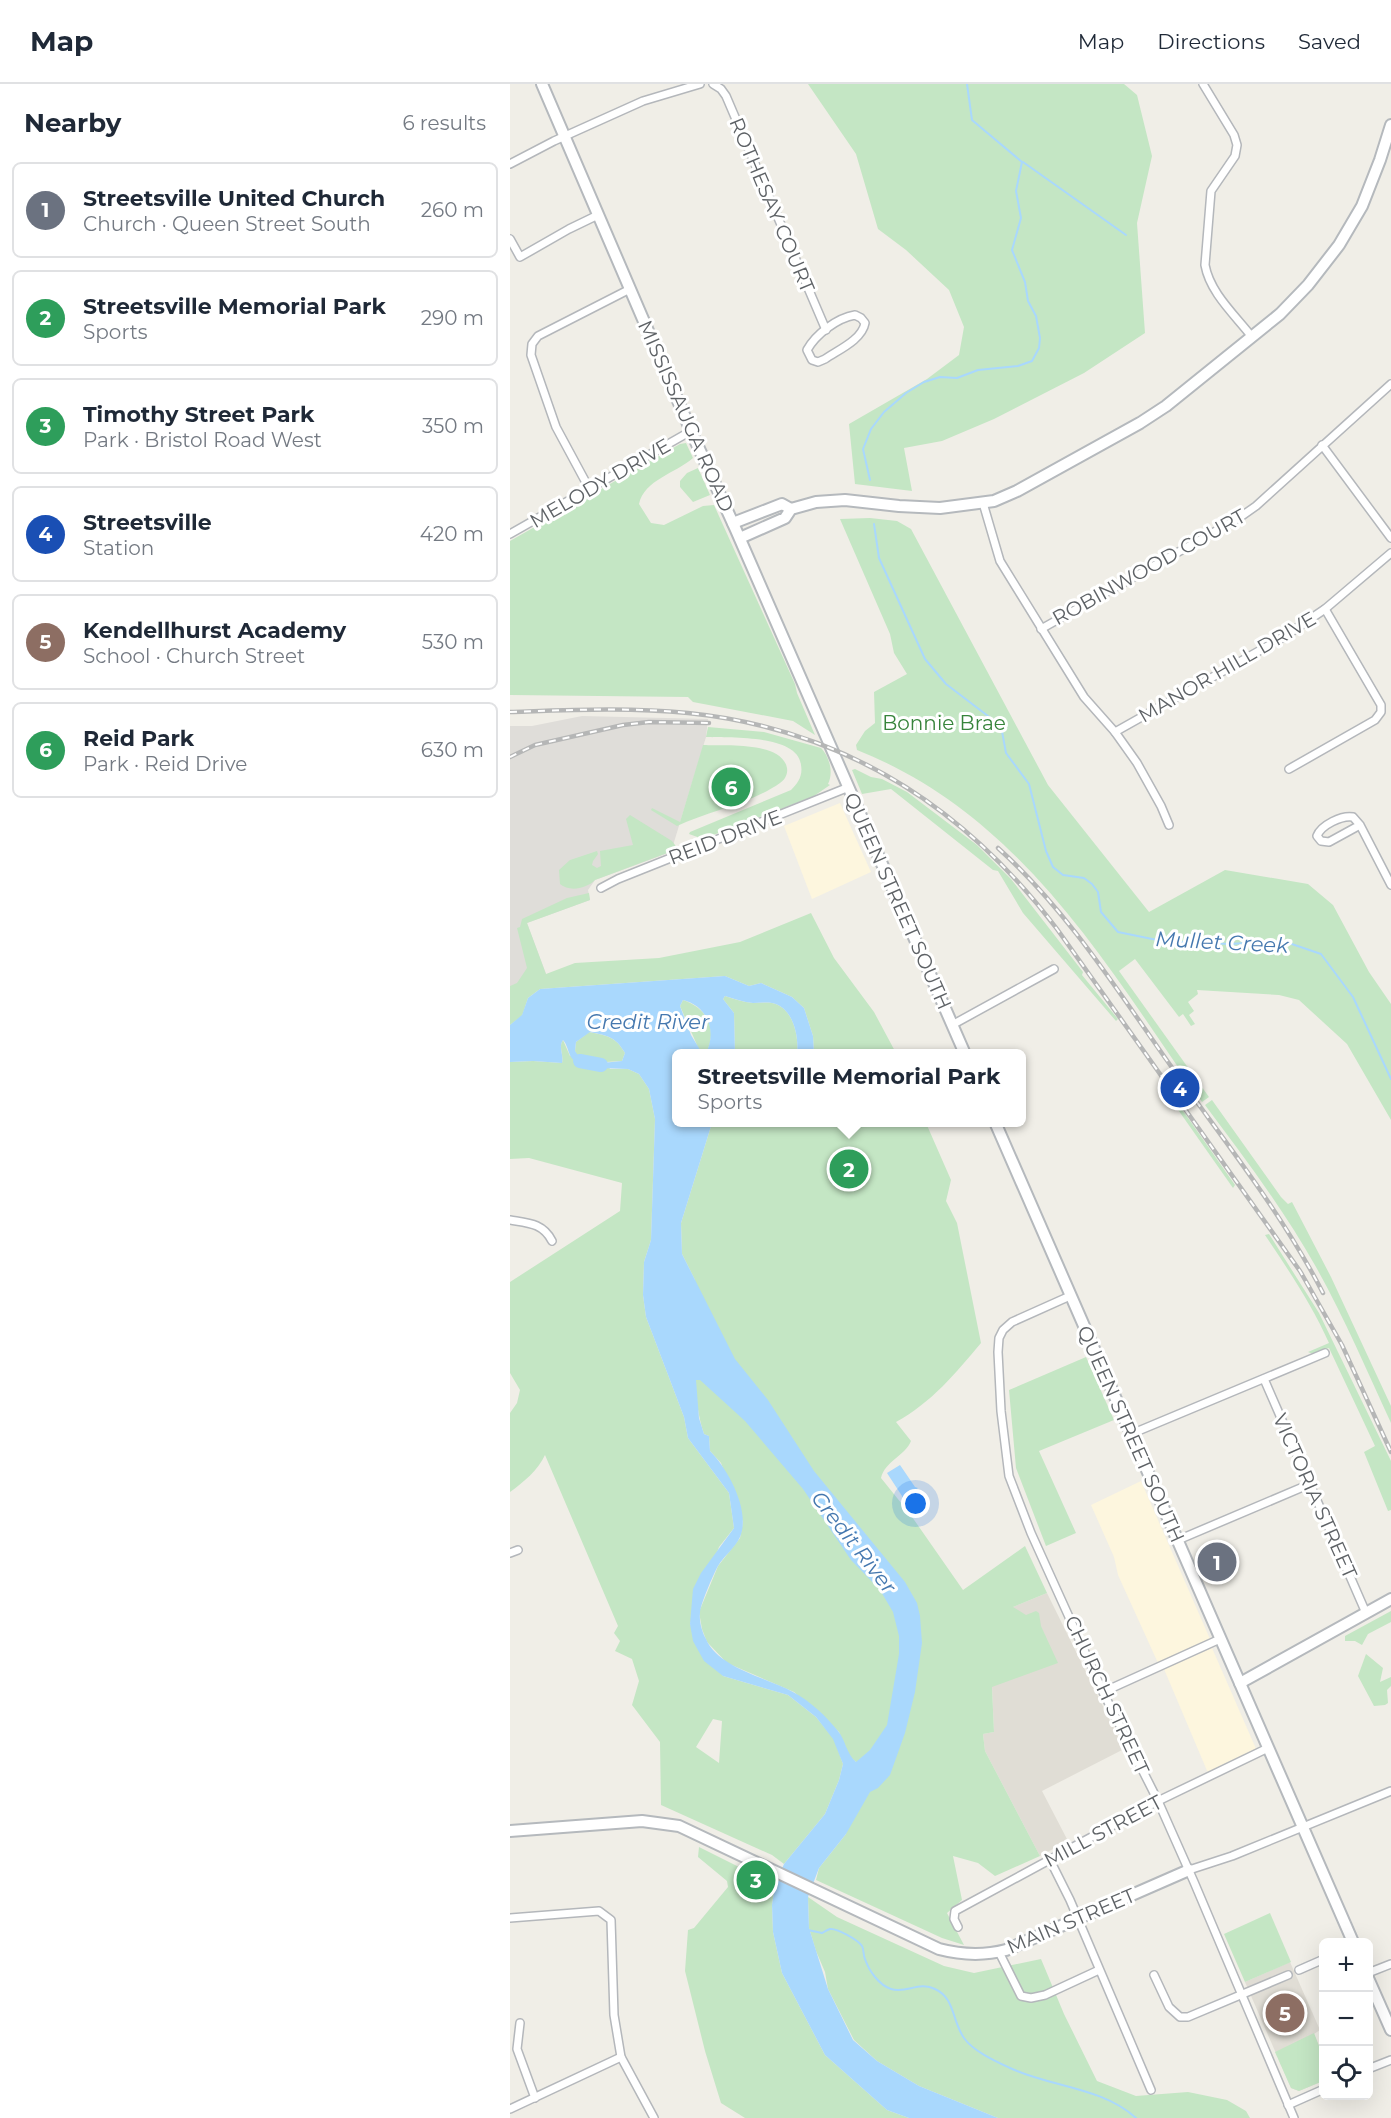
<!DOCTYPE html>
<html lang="en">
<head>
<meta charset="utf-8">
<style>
	:root { --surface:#fff; --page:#f6f6f7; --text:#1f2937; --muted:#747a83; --line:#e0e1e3; --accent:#1a73e8 }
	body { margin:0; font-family:Montserrat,sans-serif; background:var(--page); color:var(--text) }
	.controls { position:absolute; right:18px; bottom:18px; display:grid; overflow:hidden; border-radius:9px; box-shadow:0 6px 24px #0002 }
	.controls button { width:54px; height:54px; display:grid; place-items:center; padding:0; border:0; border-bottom:2px solid var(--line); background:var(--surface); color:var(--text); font:30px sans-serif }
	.you { position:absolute; left:406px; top:1420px; width:21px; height:21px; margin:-15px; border:4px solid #fff; border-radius:50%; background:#1a73e8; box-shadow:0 0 0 9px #1a73e833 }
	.badge { display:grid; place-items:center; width:39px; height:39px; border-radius:50%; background:var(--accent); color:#fff; font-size:20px; font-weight:700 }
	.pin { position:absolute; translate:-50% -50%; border:3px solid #fff; box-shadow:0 2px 6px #0006 }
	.popup { position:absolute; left:162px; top:965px; width:354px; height:78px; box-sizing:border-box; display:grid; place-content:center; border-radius:9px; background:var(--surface); filter:drop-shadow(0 2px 4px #0005); font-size:20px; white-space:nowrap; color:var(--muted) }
	.popup b { font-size:22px; color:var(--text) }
	.popup::after { content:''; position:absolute; left:50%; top:100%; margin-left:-12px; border:12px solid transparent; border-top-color:var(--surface) }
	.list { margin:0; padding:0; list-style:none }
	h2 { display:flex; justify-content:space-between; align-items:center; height:78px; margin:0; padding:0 24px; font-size:26px }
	h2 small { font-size:20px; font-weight:400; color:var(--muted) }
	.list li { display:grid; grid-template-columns:39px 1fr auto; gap:18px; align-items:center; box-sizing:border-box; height:96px; margin:0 12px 12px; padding:0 12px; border:2px solid var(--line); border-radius:9px }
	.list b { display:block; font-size:22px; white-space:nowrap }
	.list p { margin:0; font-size:20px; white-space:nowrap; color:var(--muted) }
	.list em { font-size:20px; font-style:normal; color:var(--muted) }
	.icon { flex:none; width:33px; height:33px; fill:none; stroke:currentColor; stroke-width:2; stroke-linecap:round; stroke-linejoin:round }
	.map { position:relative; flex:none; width:881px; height:2034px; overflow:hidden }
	header { display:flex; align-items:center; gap:36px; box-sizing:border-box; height:84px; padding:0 30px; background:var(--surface); border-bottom:2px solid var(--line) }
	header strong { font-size:28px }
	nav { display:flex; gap:33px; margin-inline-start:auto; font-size:21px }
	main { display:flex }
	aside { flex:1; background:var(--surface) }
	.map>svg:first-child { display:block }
</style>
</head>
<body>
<header>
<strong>Map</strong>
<nav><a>Map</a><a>Directions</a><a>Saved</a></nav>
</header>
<main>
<aside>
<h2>Nearby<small>6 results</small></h2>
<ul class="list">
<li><span class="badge" style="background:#6b7280">1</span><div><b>Streetsville United Church</b><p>Church · Queen Street South</p></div><em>260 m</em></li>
<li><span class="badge" style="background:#2e9e5b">2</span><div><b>Streetsville Memorial Park</b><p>Sports</p></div><em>290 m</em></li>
<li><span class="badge" style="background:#2e9e5b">3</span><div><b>Timothy Street Park</b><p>Park · Bristol Road West</p></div><em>350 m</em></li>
<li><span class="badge" style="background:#1a4fb4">4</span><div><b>Streetsville</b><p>Station</p></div><em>420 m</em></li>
<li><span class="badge" style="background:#8d6e63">5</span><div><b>Kendellhurst Academy</b><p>School · Church Street</p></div><em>530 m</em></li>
<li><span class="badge" style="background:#2e9e5b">6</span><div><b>Reid Park</b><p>Park · Reid Drive</p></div><em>630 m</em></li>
</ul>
</aside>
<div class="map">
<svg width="881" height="2034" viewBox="0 0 881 2034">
	<rect width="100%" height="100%" fill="#f0eee7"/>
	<g fill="#fdf6de">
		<path d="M330,719L361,788L302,815L274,742Z"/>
		<path d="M631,1397L700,1555L648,1579L608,1491L604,1473L581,1421Z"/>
		<path d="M702,1564L747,1667L698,1689L654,1585Z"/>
	</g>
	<path fill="#dfddd9" d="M72,632L198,635L196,653L161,768L85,796L78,806L80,816L17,839L36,890L0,911V642H22Z"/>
	<g fill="#e0ddd5">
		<path d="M537,1509L614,1665L532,1707L558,1757L530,1772L475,1667L473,1650L484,1648L479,1533Z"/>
		<path d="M780,1878L810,1946L804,1950L813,1972V1997L789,2007L781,2004L735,1898Z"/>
	</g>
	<g fill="#c4e6c4" fill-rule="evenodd">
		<path d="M298,0H614L627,11L642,72L627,139L635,249L574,289L484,335L432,357L394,364L402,407L345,400L339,340L417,295L449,271L454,243L439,206L396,166L368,145L346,70Z"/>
		<path d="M176,359L183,374C166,389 134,396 129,420L141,439L154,441L193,422L204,421L285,600L287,609L305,651L283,637L183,618L178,613L0,611V457L170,360Z"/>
		<path d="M188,384L200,411L183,418L170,403V397L177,389Z"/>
		<path d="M360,434L387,437L401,445L538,701L639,828L715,786L798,800L823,821L859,888L881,920V1036L837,960L789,916L769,911L687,906L688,910L678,918L684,927L679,931L685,940L681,942L673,930L669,933L625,875L609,887L699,1013L692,1018C596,880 511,731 347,666L346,661L355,647L365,639L364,608L397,590L384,569L380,550L330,435Z"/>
		<path d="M198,643L254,648L311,664C319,672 324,688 318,700L320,701L304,712L193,755L179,750L180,748L281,706C288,699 293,692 291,681C288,650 219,654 196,653Z"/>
		<path d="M193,661C214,662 272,657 277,684C278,690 275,696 270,699C240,720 199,727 167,742L141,726L142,724L170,738Z"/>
		<path d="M345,685L361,693L372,695L397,708L467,761L501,795L573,888L572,891L608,935L606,937L513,829L488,787L483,786L381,705L352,710L342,686Z"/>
		<path d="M120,731L162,757L168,765L85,796C76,805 59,808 50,800L49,786L60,776L87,767L88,770L83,777L82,781L87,784L91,782L90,767L123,761L116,735Z"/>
		<path d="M79,809L80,816L17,839L36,890L65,879L149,874L230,858L301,829L324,874L364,928L386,969H304L303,952L294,924L282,913L251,899L239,902L215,892L30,905L18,914L12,932L0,941V902L7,899L17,884L7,844L10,843L12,835L57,814Z"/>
		<path d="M215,912C224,915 233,918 243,919C249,919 256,918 262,919C283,923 289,952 287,969H225L224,929L213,915Z"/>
		<path d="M173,916C198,924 208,947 196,969L190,968L170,922Z"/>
		<path d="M79,948C98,952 105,952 115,969L112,977L96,978L100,985H118L129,990L139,1005L145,1035L141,1156L134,1178L133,1211L136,1233L174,1333L178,1354L219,1409L224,1444L209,1463L180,1540L213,1592L278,1611L306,1633L324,1655L333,1680L329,1696L315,1730L274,1780L262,1771L151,1721L150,1658L122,1621L129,1597L122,1575L105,1567L110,1557L104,1549L108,1542L35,1371C28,1386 14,1398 0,1408V1329L7,1319L10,1306L0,1289V1198L110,1127L112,1099L19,1074L0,1075V978L23,977L52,979C54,971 48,963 53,956L60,972L66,971L65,967L66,958ZM203,1635L212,1637L209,1679L186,1663Z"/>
		<path d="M702,1016L771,1113L778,1120L782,1118L821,1193L881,1322V1339C857,1287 834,1233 806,1183C774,1126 734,1073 695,1021Z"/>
		<path d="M665,1020L669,1021L725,1101L723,1104L664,1020Z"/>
		<path d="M202,1039H416L441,1096L436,1117L447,1139L471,1259C445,1290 422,1318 386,1338L401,1357C395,1372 375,1377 371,1394L400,1430L453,1506L515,1462L537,1509L503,1523L516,1531L526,1527L529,1529L531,1542L548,1579L482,1603L484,1648L473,1650L475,1667L530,1772L485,1792L468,1779L443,1772L452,1816L437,1829L454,1861L432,1854L306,1796L309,1784L336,1750L346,1678L339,1672L329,1648L284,1608L217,1579L197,1558L192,1545L189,1528L208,1482L230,1454L233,1438L211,1379L200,1367L199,1352L194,1350C188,1332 186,1314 185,1296H189L185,1196L172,1170L171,1139Z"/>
		<path d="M759,1150L809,1229L881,1377V1426L878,1427L854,1368L865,1362L819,1264L803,1270L798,1268L819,1259C801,1219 779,1187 755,1151Z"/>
		<path d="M576,1273L604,1336L529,1367L566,1449L536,1462L506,1384L499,1306Z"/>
		<path d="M881,1527V1538L858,1550L852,1561L845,1557H835V1552Z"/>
		<path d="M856,1570L873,1584L870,1598L881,1593V1602L877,1606L878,1619L875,1621L864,1622L848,1592Z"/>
		<path d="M189,1763L265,1801L262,1821L263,1848L272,1889L315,1971L377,2026L399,2034H235L211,2019L195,1967L175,1887L178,1846L184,1844L218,1803L217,1797L188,1773Z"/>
		<path d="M298,1813L327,1833L434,1882L464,1889L531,1875L554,1930L587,1997L626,2012L678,2008L717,2016L736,2027L740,2034H488L409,2002L367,1977L344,1956L318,1905L315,1888L306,1867L299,1844Z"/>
		<path d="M760,1829L781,1878L735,1898L714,1850Z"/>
		<path d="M804,1949L813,1972V1997L789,2007L781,2004L765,1968Z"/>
	</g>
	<g fill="#a9d8fd" fill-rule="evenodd">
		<path d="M215,892L239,902L251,899L282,913L294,924L303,952L304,969H287C289,952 283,923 262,919C256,918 249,919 243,919C233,918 225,915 215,912L213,915L224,929L225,969H196C207,948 198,922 173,916L170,922L181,951L192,969L166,970V1038L202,1039L171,1139L172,1170L225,1275L258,1316L304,1387L395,1498L407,1519L410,1532L412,1559L405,1608L395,1649L380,1691L368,1704L360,1708L336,1750L309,1784L298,1813L299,1844L318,1905L343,1956L367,1977L409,2002L488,2034H399L377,2026L315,1971L272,1889L263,1848L262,1821L265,1801L274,1780L315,1730L329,1696L333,1680L323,1655L306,1633L278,1611L213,1592L194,1577L183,1557L180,1540L183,1505L191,1489L224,1444L219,1409L178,1354L174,1333L136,1233L133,1211L134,1178L141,1156L145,1035L139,1005L129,990L118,985L90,984L92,979L112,977L115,969C105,952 98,952 80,948L66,958L65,967L71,976L69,979C57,975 60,964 53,956C48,963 54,971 52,979L23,977L0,978V941L12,931L18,914L30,905ZM186,1296H190L235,1337L293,1405L341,1476L370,1506L383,1528L389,1552V1570L377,1641L360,1666L346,1678C336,1669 336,1657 328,1647C317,1633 299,1616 283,1608C258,1594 208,1584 196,1555C192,1548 189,1537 190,1529C190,1521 204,1489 208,1482C214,1472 225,1464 230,1453C241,1427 218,1385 200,1367L199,1352L194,1350L189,1334Z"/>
		<path d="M390,1381L405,1403L408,1404L392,1415V1412L377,1389Z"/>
	</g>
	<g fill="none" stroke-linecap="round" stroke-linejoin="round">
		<g stroke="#a9d8fd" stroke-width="2">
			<path d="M513,78L616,151"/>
			<path d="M360,396L353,365L361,345L374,328L396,309L414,298L430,293L447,294L468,286L508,282L522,277L529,264L530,254L526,232L518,217L515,198L502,166L511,134L506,107L512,78L462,36L457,0"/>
			<path d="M364,440L369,474L415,575L436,600L491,642L496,669L519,700L536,767L543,783L553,791L574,794L582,800L588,808L591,828L608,848L652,857L719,860L773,857L811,870L843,913L881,995"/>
			<path d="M298,1846L312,1849C314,1848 317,1846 320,1845C327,1844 348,1856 352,1862C354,1865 353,1871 355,1875C359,1887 369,1901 381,1905C396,1910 409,1897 425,1905C445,1914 442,1937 454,1954C463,1967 485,1977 500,1984C540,2003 592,2003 626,2034"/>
		</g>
		<path stroke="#a9d8fd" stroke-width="14" d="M70,977L91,981"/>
		<g stroke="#b4b7bb" stroke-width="10">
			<g id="street">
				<path d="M203,0L211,5L216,12L316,246"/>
				<path d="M693,0L724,51L727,61L725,72L701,107L695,181C700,209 725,231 742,253"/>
				<path d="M0,80L44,57L133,17L190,0"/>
				<path d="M0,155L10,173L59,145L88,131"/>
				<path d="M345,231L351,234L355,239C352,256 328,266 315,275L308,278L302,276L297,266C306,250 327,234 345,231Z"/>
				<path d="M812,361L881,454"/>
				<path d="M80,406L46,343L21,271L22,260L28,252L120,205"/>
				<path d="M473,419L490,477L574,613L605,648L627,679L651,722L659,741"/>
				<path d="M0,450L181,347"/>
				<path d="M531,545L729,434L746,422L881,300"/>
				<path d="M605,648L772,554L815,525L881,469"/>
				<path d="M779,685L865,636L871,628V621L815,525"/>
				<path d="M850,741L819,758L811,757L807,752C811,741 832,731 843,733L850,741L881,801"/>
				<path d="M91,804L108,795L339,703"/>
				<path d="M442,941L544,885"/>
				<path d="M0,1136C18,1139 33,1139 42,1157"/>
				<path d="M560,1212L502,1238L493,1246L489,1254L488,1268L491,1327L499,1392L521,1449L593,1608L648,1717L684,1798L784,2034"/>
				<path d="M754,1295L856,1529"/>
				<path d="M621,1350L815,1269"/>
				<path d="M668,1456L800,1400"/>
				<path d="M0,1469L8,1466"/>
				<path d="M593,1608L710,1555"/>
				<path d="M540,1776L560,1816L641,2006"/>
				<path d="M679,1786L722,1772L881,1707"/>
				<path d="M0,1834L89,1827L101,1836L104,1931L111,1973L144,2034"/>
				<path d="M448,1843L444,1835L445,1827L648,1717L758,1664"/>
				<path d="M489,1868L511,1912L521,1914L535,1911L589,1886"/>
				<path d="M789,1886L814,1875"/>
				<path d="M858,1889L881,1880"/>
				<path d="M644,1891L659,1923L670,1933H678L778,1891"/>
				<path d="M10,1939L7,1965L25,2014"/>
				<path d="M858,1985L881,1976"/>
				<path d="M778,2021L814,2005"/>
				<path d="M0,2025L111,1973"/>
			</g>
		</g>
		<g stroke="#b5b9bd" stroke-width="14">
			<g id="secondary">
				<path d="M32,0L181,347L226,446L455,970"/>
				<path d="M223,439L272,420L281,425"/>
				<path d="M230,454L275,434L281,425L306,418L335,416L389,422L430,424L484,417L507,407L630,339L656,322L770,230L798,201L829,161L852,122L870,76L881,41"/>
				<path d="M485,1038L843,1858"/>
				<path d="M730,1599L881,1515"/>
				<path d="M0,1747L132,1737L169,1742L429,1865C452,1871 473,1872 496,1866L679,1786"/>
				<path d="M858,1894L881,1946"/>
			</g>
		</g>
		<use href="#street" stroke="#fff" stroke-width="7"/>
		<use href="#secondary" stroke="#fff" stroke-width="10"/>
		<g stroke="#b5b6b6" stroke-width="4.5">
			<g id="rail">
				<path d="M0,628C59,626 119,623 178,629C333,645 454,722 547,845L790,1187L832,1261L881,1368"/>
				<path d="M0,673L25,661L113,641L139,638L199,639"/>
				<path d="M488,764C558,827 609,909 663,985C715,1058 772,1129 813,1209"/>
			</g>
		</g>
		<use href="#rail" stroke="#fff" stroke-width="2" stroke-dasharray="7" stroke-linecap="butt"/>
	</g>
	<g text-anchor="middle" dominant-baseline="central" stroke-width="6" stroke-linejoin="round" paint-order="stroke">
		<g font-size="20" fill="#5e6266" stroke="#fff">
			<text transform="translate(262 121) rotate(67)">ROTHESAY COURT</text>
			<text transform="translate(176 332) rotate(66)">MISSISSAUGA ROAD</text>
			<text transform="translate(90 399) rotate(-30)">MELODY DRIVE</text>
			<text transform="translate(639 483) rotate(-29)">ROBINWOOD COURT</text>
			<text transform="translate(717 583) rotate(-30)">MANOR HILL DRIVE</text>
			<text transform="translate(215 753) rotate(-21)">REID DRIVE</text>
			<text transform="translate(388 817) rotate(66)">QUEEN STREET SOUTH</text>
			<text transform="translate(621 1350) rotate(66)">QUEEN STREET SOUTH</text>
			<text transform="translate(805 1412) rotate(66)">VICTORIA STREET</text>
			<text transform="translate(597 1611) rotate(65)">CHURCH STREET</text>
			<text transform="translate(593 1747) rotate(-28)">MILL STREET</text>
			<text transform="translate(561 1837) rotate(-23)">MAIN STREET</text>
		</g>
		<g font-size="20" fill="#37843b" stroke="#fff">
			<text x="434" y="639">Bonnie Brae</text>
		</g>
		<g font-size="21" font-style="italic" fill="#4578af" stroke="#fff">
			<text transform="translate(712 858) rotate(3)">Mullet Creek</text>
			<text x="138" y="937">Credit River</text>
			<text transform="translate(344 1458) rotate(52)">Credit River</text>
		</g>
	</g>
</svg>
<div class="controls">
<button>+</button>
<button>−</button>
<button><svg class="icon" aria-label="locate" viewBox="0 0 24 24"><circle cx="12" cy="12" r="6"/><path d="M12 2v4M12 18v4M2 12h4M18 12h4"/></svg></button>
</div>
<div class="you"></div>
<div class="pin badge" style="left:707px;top:1478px;background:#6b7280">1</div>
<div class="pin badge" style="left:339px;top:1085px;background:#2e9e5b">2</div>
<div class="popup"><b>Streetsville Memorial Park</b>Sports</div>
<div class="pin badge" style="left:246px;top:1796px;background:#2e9e5b">3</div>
<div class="pin badge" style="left:670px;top:1004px;background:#1a4fb4">4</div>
<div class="pin badge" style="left:775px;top:1929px;background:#8d6e63">5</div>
<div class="pin badge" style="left:221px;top:703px;background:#2e9e5b">6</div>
</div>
</main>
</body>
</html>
